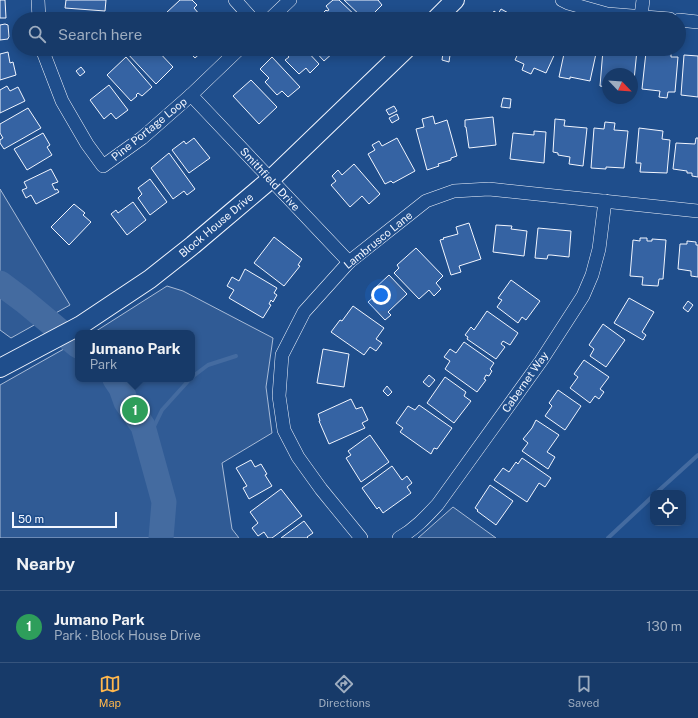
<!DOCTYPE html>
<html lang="en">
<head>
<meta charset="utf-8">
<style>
	:root { --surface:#173a69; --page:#20416f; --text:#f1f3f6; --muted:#9eadc0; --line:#36547d; --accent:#ffb74d }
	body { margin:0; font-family:"Public Sans",sans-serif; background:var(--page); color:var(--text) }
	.controls { position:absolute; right:12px; bottom:12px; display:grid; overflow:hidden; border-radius:8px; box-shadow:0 2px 10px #0003 }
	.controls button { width:36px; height:36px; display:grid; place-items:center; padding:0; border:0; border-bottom:1px solid var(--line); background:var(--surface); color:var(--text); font:20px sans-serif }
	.compass { position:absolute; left:602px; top:68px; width:36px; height:36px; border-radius:50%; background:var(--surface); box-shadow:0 2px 10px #0003; rotate:115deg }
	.scale { position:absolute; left:12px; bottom:10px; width:105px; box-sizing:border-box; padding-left:4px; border:2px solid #f2f6ff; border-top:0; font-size:11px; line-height:14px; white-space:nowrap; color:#f2f6ff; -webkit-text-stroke:3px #1f4e8c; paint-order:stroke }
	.you { position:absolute; left:381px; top:295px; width:14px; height:14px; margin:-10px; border:3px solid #fff; border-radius:50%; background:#1a73e8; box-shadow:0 0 0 6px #1a73e833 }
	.badge { display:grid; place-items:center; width:26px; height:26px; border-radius:50%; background:var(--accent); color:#fff; font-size:13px; font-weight:700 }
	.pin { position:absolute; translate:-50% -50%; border:2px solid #fff; box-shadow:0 1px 4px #0006 }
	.popup { position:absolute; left:75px; top:330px; width:120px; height:52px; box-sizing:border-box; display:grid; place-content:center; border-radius:8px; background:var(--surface); filter:drop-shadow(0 1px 3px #0005); font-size:13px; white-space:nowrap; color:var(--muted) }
	.popup b { font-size:15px; color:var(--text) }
	.popup::after { content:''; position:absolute; left:50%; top:100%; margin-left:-8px; border:8px solid transparent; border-top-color:var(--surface) }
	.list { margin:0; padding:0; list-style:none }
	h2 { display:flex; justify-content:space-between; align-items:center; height:52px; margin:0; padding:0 16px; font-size:17px }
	h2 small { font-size:13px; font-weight:400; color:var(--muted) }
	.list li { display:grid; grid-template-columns:26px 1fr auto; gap:12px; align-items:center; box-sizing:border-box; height:72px; padding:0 16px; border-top:1px solid var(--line) }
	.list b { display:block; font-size:15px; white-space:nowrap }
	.list p { margin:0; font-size:13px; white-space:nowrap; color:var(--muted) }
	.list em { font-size:13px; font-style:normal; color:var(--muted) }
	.icon { flex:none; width:22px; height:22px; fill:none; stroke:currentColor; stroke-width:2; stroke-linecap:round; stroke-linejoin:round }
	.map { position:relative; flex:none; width:698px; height:538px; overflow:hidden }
	.search { position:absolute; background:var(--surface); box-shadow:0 2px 10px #0003; left:12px; right:12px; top:12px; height:44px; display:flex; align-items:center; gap:10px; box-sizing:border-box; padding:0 14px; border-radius:22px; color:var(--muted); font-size:15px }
	.sheet { height:124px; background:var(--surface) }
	nav { display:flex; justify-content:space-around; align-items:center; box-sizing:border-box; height:56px; border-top:1px solid var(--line); background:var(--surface); font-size:11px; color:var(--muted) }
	nav a { display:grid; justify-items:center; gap:2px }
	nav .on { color:var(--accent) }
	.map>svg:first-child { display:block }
</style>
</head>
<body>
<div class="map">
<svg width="698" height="538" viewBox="0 0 698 538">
	<rect width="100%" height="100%" fill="#1f4e8c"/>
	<g fill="#305b95" stroke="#a8bbd7">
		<path d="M0,189L70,305L11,338L0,330Z"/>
		<path d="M167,286L183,291L273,338L266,387L272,433L222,463L232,529L239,538H0V385L78,341V379H192V333H93Z"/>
		<path d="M453,507L496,538H418Z"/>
	</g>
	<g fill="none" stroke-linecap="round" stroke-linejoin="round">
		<g stroke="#446ba0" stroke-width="4">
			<path d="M192,377L208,365L236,356"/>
			<path d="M147,441L162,410L190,379"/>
			<path d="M656,493L698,455"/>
			<path d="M608,538L653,496"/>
		</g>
		<g stroke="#446ba0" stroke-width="25">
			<path d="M0,283L24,301L78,346"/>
			<path d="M115,379L121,388L126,402L143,426L164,502L161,538"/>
		</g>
	</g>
	<g fill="#3563a3" stroke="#f2f6ff">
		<path d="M0,0H5L6,18H0Z"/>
		<path d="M66,0H106L105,11L65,8Z"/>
		<path d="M180,0H192L197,5L194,8L200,15L196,19H172L166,13Z"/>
		<path d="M333,0H339L359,19H325L321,15L326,10L327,11L329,10L326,6Z"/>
		<path d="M344,0H378L382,5L368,19H364Z"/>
		<path d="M501,9L512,15L513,13L525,19H490L494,11L498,14Z"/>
		<path d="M5,24L8,25L9,37L8,38V39L0,40V25Z"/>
		<path d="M130,49H156L173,67L156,84L126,52Z"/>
		<path d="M193,49H205L195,58L189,52Z"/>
		<path d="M282,49H305L319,64L310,73L306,68L299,74L285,60L289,57Z"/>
		<path d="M313,49H344L337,55L334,52L324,61Z"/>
		<path d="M520,49H557L546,73L534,68L531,74L522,70L524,64L515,60Z"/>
		<path d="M565,49H597L590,81L570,77V79L559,77Z"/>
		<path d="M610,49H618L617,51H622V49L637,50L633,90H632V74H608V87L600,86L603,50L610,51Z"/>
		<path d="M8,52L10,63L13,62L16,75L0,80V54Z"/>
		<path d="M646,52L671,54V57H678L675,92H668L667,98L659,97L660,91L642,89Z"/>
		<path d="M443,53L450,55L449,62L442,60Z"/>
		<path d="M684,55L698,56V97L681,95Z"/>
		<path d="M126,57L152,87L142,96L138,93L136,95L137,96L131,101L107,75Z"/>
		<path d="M272,57L300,87L288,97L282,91L277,95L265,82L269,78L260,69Z"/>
		<path d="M81,67L85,72L80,76L76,71Z"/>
		<path d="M251,80L277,107L259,124L233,96Z"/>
		<path d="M109,85L128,110L116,119L111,113L104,119L90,100Z"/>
		<path d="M7,86L10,91L18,87L25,101L0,113V90Z"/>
		<path d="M503,98L511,99L510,108L501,107Z"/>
		<path d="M394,106L397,111L389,115L386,110Z"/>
		<path d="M28,108L41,128L4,149L0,143V140L3,138L0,133V124Z"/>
		<path d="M397,114L399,119L392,123L389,118Z"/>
		<path d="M433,116L435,124L447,120L457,156L451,158V160L438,164L439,166L427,170L416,129L424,127L422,119Z"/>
		<path d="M493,117L496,145L469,148L466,127H465V120Z"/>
		<path d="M555,119L565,120L564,126L587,128L583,166L569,164L570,157L558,155V153L553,152Z"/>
		<path d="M605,122L615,123L614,130L628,131L624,168L606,167V169L591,168L594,128L604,129Z"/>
		<path d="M639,128L663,131L662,139L670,140L667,173L640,172L641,163H636Z"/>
		<path d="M534,131L546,132L544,163L510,159L513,133L534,135Z"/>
		<path d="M43,133L50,145L47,147L52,155L27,170L14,149Z"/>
		<path d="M194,138L210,158L189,173L172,150L184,141L186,144Z"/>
		<path d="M397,138L415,171L393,183L391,181L385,184L368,154L375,150L372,145L379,141L382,146Z"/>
		<path d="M696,138H698V177L692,176V173H687V171L673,169L676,143L695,144Z"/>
		<path d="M169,153L195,189L187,195L184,191L173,199L151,168Z"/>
		<path d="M354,164L380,194L369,204L362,196L350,207L331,185L336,181L332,176L338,170L342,175Z"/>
		<path d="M51,169L58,182L52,184L55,190L57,189L59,192L36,204L31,195L26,198L22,190L27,188L24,182Z"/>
		<path d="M150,179L167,202L150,215L138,198L142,194L138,188Z"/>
		<path d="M133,202L146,220L127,235L111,214L116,210L118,213Z"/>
		<path d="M74,204L85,213L83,215L91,222L69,245L51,227Z"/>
		<path d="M469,223L481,259L459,266L461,272L451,275L440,240L444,239L443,238L458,234L456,227Z"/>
		<path d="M496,225L512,226L511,229L527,231L524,256L493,252Z"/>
		<path d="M538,228L571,231L569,257L551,255H548L547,259L535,258Z"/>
		<path d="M274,237L302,259L298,265L300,266L284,286L254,263Z"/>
		<path d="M640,238H647V241H652V239L666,240L663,279H659L658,286L642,285L643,277L630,276L633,240L640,241Z"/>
		<path d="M687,241L696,242V245H698V277L691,276V271L678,269L680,244H687Z"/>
		<path d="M416,248L443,276L436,283L441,289L434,296L429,290L419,299L394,273L399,268L397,265Z"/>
		<path d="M245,269L277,288L274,293L277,295L273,302L271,300L269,304L271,305L263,318L229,298L234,290L227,286L232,277L239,281Z"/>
		<path d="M389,275L407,294L388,312L391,315L385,320L368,302L377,294L373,290Z"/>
		<path d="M511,280L540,301L526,320L522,317L518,323L497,307L502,300L498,298Z"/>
		<path d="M629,298L654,312L642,332L646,335L643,340L614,323Z"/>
		<path d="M688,301L693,305L688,312L683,308Z"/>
		<path d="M353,306L384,328L376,339L382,343L376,351L370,347L364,355L331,332L340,320L342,321Z"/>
		<path d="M487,311L518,333L510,345L503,341L501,344L505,347L496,359L467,339L468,337L465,335L471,327L474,330Z"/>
		<path d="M603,324L625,340L606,367L590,356L594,349L589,345Z"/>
		<path d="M464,342L494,363L490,369L492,371L489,376L486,375L484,379L486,380L477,392L445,369L450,361L444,357L450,349L456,353Z"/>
		<path d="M323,349L349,354L344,387L317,383Z"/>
		<path d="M584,360L609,377L600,389L604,392L599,399L595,396L590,403L570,388L578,377L574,374Z"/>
		<path d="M429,375L435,380L429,387L423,382Z"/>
		<path d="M445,377L466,392L464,396L471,401L454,423L427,403Z"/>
		<path d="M387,386L392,392L388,396L383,391Z"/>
		<path d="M558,390L581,406L565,430L545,416L552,406L549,403Z"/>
		<path d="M351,399L356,409L362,407L368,420L362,423L365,428L329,444L319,421H320L318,414Z"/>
		<path d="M419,405L452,428L437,449L434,448L431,454L400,432L403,428L396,423L408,406L415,410Z"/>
		<path d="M536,420L559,435L547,452L555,457L548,469L522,451L528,443L523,439L532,428Z"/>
		<path d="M370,435L389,462L361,482L346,458L351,455L348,451Z"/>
		<path d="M522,458L551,478L545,487L539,483L527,502L494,480L503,468L509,472L516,462L518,464Z"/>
		<path d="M251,460L255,467L261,464L267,474L265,475L272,486L249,499L243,488L247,486L236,468Z"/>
		<path d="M392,466L402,480L407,476L412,483L407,487L411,493L383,513L379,507L377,509L362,488Z"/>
		<path d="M490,485L513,501L496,525L477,511L478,510L475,508Z"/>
		<path d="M281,489L302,516L272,538H268L264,532L258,536L252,528L258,523L250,512Z"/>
		<path d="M304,521L313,533L307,537L308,538H281Z"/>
	</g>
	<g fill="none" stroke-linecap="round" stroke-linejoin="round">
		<g stroke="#f2f6ff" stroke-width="14">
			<g id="street">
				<path d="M38,0L39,19"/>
				<path d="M235,0L252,19"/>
				<path d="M562,0L568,3L607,14L670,19"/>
				<path d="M641,16L643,0"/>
				<path d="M270,19L290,0"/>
				<path d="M679,20L698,22"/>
				<path d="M42,49L62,101L87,144L103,166L142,138L191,95L239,49"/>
				<path d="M191,95L349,262"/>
				<path d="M361,538L321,489L298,457L284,430L279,396L282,355L304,312L349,262L426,201L454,191L489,189L698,211"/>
				<path d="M399,538C415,529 426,517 438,504L541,361L583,296L592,275L599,249L605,201"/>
			</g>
		</g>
		<g stroke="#f2f6ff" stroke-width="20">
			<g id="secondary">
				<path d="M436,19L455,0"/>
				<path d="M0,368L81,325L150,279L193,245L271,179L406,49"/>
			</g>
		</g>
		<use href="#street" stroke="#1f4e8c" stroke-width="13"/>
		<use href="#secondary" stroke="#1f4e8c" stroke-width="18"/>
	</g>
	<g text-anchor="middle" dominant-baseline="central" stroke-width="3" stroke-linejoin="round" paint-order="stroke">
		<g font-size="11" fill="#f2f6ff" stroke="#1f4e8c">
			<text transform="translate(149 129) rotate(-39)">Pine Portage Loop</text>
			<text transform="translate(270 179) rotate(47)">Smithfield Drive</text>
			<text transform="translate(216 225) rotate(-40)">Block House Drive</text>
			<text transform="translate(378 240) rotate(-39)">Lambrusco Lane</text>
			<text transform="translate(525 382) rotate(-55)">Cabernet Way</text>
		</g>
	</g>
</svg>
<div class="controls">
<button><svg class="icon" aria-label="locate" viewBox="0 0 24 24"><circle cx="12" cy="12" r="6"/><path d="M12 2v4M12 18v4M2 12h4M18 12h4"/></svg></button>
</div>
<svg class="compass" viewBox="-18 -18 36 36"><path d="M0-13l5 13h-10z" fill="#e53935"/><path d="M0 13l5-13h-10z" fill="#9eadc0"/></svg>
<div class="scale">50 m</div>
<div class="you"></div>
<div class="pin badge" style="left:135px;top:410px;background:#2e9e5b">1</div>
<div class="popup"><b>Jumano Park</b>Park</div>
<div class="search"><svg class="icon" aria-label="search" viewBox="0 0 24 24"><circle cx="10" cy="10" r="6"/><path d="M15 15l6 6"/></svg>Search here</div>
</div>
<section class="sheet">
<h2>Nearby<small></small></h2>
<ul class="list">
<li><span class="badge" style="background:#2e9e5b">1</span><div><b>Jumano Park</b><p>Park · Block House Drive</p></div><em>130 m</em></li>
</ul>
</section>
<nav>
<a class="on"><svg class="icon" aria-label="map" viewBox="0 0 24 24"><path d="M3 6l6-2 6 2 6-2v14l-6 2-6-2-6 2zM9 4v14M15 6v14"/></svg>Map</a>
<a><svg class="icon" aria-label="directions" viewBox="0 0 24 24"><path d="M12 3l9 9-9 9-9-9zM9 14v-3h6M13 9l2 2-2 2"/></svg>Directions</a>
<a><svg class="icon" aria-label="saved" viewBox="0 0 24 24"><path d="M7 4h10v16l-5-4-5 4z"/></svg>Saved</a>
</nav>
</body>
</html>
